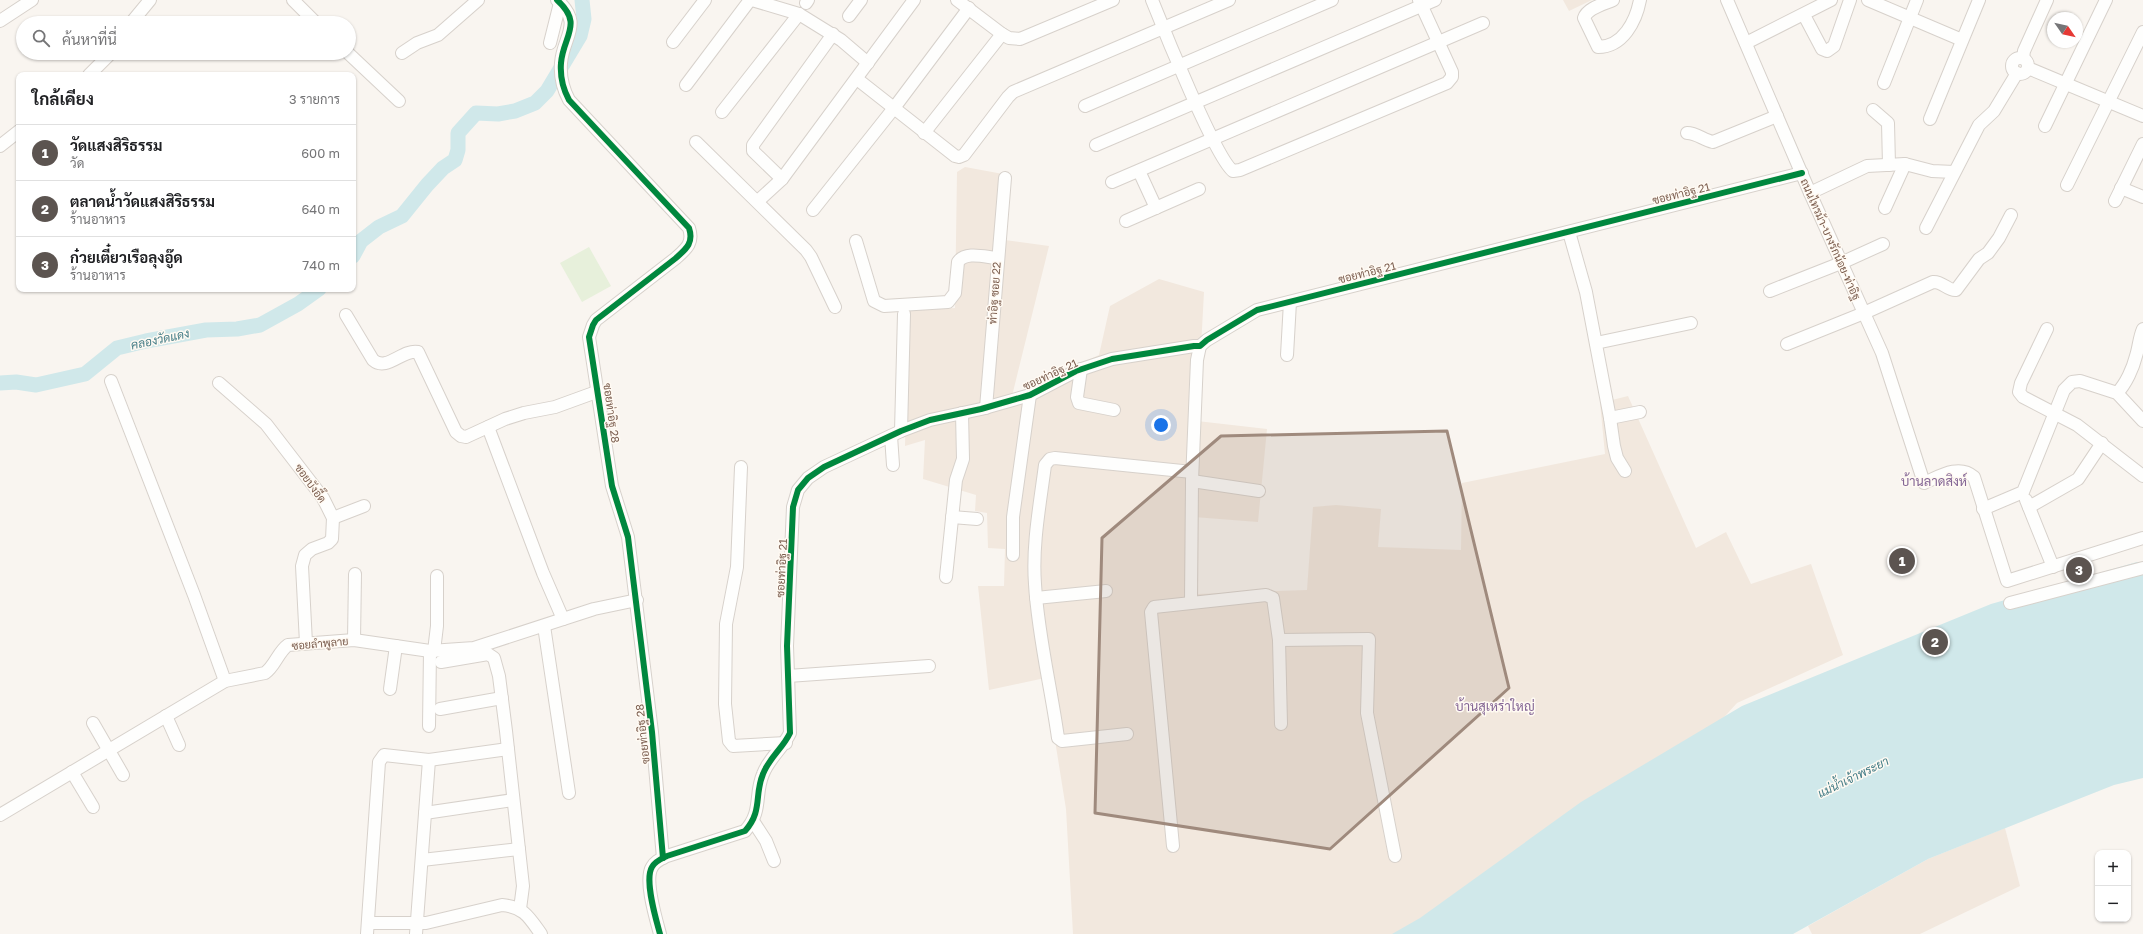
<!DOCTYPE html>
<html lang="th">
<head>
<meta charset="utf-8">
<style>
	:root { --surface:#fff; --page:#f2f2f2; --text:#202124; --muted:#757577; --line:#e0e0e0; --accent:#5c5450 }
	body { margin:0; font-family:"Golos Text",Sarabun,sans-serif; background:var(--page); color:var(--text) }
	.controls { position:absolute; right:12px; bottom:12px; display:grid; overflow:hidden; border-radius:8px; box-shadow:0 1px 3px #0004 }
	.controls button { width:36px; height:36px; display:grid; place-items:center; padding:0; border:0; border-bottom:1px solid var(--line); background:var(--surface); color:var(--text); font:20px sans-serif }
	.compass { position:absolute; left:2047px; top:12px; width:36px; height:36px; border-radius:50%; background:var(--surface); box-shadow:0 1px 3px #0004; rotate:124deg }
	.you { position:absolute; left:1161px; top:425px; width:14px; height:14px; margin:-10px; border:3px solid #fff; border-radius:50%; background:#1a73e8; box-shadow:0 0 0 6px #1a73e833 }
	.badge { display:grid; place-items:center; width:26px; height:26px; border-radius:50%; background:var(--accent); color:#fff; font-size:13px; font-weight:700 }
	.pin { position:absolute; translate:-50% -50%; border:2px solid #fff; box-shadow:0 1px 4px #0006 }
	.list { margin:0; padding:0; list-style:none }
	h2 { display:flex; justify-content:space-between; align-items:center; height:52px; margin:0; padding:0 16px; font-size:17px }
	h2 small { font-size:13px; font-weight:400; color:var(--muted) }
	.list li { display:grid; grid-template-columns:26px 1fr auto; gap:12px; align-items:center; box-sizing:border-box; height:56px; padding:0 16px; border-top:1px solid var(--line) }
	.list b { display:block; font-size:15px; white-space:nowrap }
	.list p { margin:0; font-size:13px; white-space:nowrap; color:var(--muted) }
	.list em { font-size:13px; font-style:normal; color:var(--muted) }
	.icon { flex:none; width:22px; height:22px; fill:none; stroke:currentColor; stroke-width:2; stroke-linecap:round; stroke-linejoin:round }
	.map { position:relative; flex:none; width:2143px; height:934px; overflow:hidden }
	.search { position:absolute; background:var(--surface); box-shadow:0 1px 3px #0004; left:16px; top:16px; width:340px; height:44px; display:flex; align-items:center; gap:10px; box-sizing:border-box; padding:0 14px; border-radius:22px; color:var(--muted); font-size:15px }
	.panel { position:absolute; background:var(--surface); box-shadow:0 1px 3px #0004; left:16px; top:72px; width:340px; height:220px; border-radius:8px }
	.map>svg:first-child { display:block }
</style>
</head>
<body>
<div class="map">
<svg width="2143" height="934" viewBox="0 0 2143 934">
	<rect width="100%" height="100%" fill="#f9f5f0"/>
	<g fill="#f2e8de">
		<path d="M1563,0H1592L1569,11Z"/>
		<path d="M965,167L1003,174L997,239L1049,246L1012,396L1099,355L1110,306L1159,279L1204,292L1197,421L1267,429L1258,522L1194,517L1198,594L1307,590L1313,507L1336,505L1381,509L1378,547L1461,550L1462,483L1605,454L1600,403L1628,396L1696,548L1726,532L1751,584L1811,564L1843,655L1737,703L1706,737L1416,934H1073L1066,809L1045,678L989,690L978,586H1004L1005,549L988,548L987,513L975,511L976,495L923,479L925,440L905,446L908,311L955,308L957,172Z"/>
		<path d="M2005,828L2020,886L1920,934H1812L1808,926L1928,859Z"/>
	</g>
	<path fill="#e7f0db" d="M589,247L611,286L582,302L560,263Z"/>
	<path fill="#d0e8ea" d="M2137,562H2143V778L2114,785L1928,859L1793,934H1392L1420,918L1581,802L1742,706L1991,604Z"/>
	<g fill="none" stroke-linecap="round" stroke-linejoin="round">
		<g stroke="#d0e8ea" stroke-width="15">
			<path d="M353,256L361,241L379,227L402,216L427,185L443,168L455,160L458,150V133L476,113L498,114L515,111L535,103L547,91L580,36L584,19L582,0"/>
			<path d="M0,383L16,382L36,385L85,374L117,348L146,341L206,330L237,329L260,325L298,304L319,289"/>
		</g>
		<g stroke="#d7d1cb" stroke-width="14">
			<g id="minor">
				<path d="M293,0L316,23"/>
				<path d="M557,0C584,24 563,36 561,63C560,76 563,89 569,100L689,228C694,243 686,249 676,258L596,320L593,325L589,337L612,486L628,537L652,732L663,858"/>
				<path d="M752,0L799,14L841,40L868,63"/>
				<path d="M957,0L1002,34L1009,38L1020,39L1113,0"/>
				<path d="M1152,0C1163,28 1216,159 1233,171L1240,170L1447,83L1452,77V72L1419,0"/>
				<path d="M1613,0C1604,4 1587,8 1584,18L1598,47C1623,47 1636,21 1640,0"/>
				<path d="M1727,0L1810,193L1882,353L1924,483C1940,476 1959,464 1974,477L2007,581L2143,538"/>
				<path d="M1868,0L1962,40"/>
				<path d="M806,3L808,0"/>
				<path d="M1804,15L1822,49L1827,51L1834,46L1850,0"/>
				<path d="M849,16L861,0"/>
				<path d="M0,21L32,0"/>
				<path d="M131,23L150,0"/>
				<path d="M673,42L705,0"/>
				<path d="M550,43L560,3"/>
				<path d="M1746,43L1831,0"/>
				<path d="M348,53L399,101"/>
				<path d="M402,53L417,43L438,35L478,0"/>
				<path d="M2023,58L2024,51L2047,0"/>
				<circle cx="2020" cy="66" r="8"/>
				<path d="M2028,68L2143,116"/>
				<path d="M89,75L111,53"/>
				<path d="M857,79L955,156L959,157L964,155L1008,97L1013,92L1229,0"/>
				<path d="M1884,83L1917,0"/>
				<path d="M686,85L750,0"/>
				<path d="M1085,106L1332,0"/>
				<path d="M1873,110L1888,123L1889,165"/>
				<path d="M722,112L799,14"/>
				<path d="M1930,119L1979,0"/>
				<path d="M2045,126L2106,0"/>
				<path d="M924,133L1002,34"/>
				<path d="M1687,133C1697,133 1703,140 1713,142L1777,116"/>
				<path d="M696,142L806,250L811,257L835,307"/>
				<path d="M1096,145L1435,0"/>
				<path d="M0,146L19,131"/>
				<path d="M1139,171L1156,208"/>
				<path d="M782,179L753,151V145L833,34"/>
				<path d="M1112,182L1483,23"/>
				<path d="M2067,185L2143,32"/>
				<path d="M2121,188L2143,197"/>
				<path d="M1810,193L1867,166L1905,164L1932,171L1954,172"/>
				<path d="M758,201L782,179L914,0"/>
				<path d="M2115,201L2143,144"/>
				<path d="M1885,208L1905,164"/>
				<path d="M813,210L894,108L969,8"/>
				<path d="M1126,221L1199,189"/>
				<path d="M1926,228L1979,125L1994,111L2017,73"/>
				<path d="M1569,232L1586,292L1610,418L1614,446L1617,458L1625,471"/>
				<path d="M856,241L874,301L884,306L948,302L955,293L958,262C965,251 985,257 997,258"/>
				<path d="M1770,291L1841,263L1883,244"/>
				<path d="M346,315L373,360C387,372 402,349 418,352L456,432L461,436L466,437L505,419L524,413L555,407L599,391"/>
				<path d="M2047,329L2021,383L2019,392L2023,397L2077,425L2143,476"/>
				<path d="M1596,343L1691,323"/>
				<path d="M1787,344L1864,313L1933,282C1942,281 1948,291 1956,290L1979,259L1988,253L1999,238L2011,215"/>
				<path d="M1287,355L1290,302"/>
				<path d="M1081,369L1077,397L1079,403L1114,410"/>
				<path d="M111,381L194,595L225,681"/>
				<path d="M219,383L266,424L323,498L333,518L332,539L328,543L312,549L305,555L302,566L306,643"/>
				<path d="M2117,393C2126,384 2133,368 2136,356C2139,347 2139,338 2143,329"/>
				<path d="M986,408L1005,178"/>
				<path d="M1610,418L1640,412"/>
				<path d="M488,427L543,573L563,619"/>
				<path d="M901,431L904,314"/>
				<path d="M891,436L893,465"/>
				<path d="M741,467L737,567L726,624L725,704L729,741L733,746L786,743"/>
				<path d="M1192,481L1259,491"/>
				<path d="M2026,500L2053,567"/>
				<path d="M2029,507L2078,479L2102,443"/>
				<path d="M1983,509L2023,492L2064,390L2072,382L2080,381L2117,393L2143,421"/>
				<path d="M952,517L977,519"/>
				<path d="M333,518L364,506"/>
				<path d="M1013,555V517L1030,395"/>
				<path d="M946,577L956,480L963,459L962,413"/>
				<path d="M1036,598L1106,591"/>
				<path d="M1191,602L1192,481L1197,360L1200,346"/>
				<path d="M2010,603L2143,568"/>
				<path d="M544,626L569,793"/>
				<path d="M354,640L355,574"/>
				<path d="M1279,640L1369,639L1367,713L1395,856"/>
				<path d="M434,651L437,626V576"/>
				<path d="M441,662L488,654L494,658L499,676L506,731L523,886L520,909"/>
				<path d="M788,676L929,666"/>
				<path d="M390,689L396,646"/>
				<path d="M440,709L502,698"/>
				<path d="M166,716L179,745"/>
				<path d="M93,723L123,775"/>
				<path d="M429,726L430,651"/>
				<path d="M1127,734L1062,741L1058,738C1051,687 1038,636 1035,584C1032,545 1040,504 1045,465L1050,459L1055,458L1192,472"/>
				<path d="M72,772L93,807"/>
				<path d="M425,813L513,800"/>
				<path d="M0,815L225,681L265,673C275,666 278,652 288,645L354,640L430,651L474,648L594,609L637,600"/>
				<path d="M753,821L766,841L774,861"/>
				<path d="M1173,846L1151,612L1154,607L1266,595L1273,598L1279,640L1281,724"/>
				<path d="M422,860L519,849"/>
				<path d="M368,923H426L502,905C524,907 529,917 541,934"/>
				<path d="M367,934L379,762L384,755L429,760L508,749"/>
				<path d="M416,934L429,760"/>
				<path d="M660,934C656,919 644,880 652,867C655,861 661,859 667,856L745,831C763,811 754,795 763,774C769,758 783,748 790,733L787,646L793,507L798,490L808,478L824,467L901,431L930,420L981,409L1030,395L1076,371L1112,359L1194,346H1200L1207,340L1257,310L1802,173"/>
			</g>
		</g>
		<use href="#minor" stroke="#fefefd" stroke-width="12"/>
		<g stroke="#fffaf3" stroke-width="8">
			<g id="cycleway">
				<path d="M557,0C584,24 563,36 561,63C560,76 563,89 569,100L689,228C694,243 686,249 676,258L596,320L593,325L589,337L612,486L628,537L652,732L663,858"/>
				<path d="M660,934C656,919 644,880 652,867C655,861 661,859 667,856L745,831C763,811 754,795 763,774C769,758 783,748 790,733L787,646L793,507L798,490L808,478L824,467L901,431L930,420L981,409L1030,395L1076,371L1112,359L1194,346H1200L1207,340L1257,310L1802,173"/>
			</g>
		</g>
		<use href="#cycleway" stroke="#00873e" stroke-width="6"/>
	</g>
	<path fill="#9f8a7d" fill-opacity="0.2" stroke="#9f8a7d" stroke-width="3" stroke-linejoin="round" d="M1447,431L1509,688L1330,849L1095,813L1102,538L1221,436Z"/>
	<g text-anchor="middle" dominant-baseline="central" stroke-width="3" stroke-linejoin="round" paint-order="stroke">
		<g font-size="11" fill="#7a5c4d" stroke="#fffaf3">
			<text transform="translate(1681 193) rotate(-14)">ซอยท่าอิฐ 21</text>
			<text transform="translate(1831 239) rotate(66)">ถนนไทรม้า-บางรักน้อย-ท่าอิฐ</text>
			<text transform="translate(1367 272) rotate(-14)">ซอยท่าอิฐ 21</text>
			<text transform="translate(994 293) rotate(-86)">ท่าอิฐ ซอย 22</text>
			<text transform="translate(1050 374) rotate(-25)">ซอยท่าอิฐ 21</text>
			<text transform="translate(612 413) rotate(82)">ซอยท่าอิฐ 28</text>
			<text transform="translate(311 483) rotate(54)">ซอยบังอี๊ด</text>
			<text transform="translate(781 568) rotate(-87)">ซอยท่าอิฐ 21</text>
			<text transform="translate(320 643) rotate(-5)">ซอยลำพูลาย</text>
			<text transform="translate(642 734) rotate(-96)">ซอยท่าอิฐ 28</text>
		</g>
		<g font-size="12" font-style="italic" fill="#437c86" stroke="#fffaf3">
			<text transform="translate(160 339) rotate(-12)">คลองวัดแดง</text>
			<text transform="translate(1853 777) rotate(-26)">แม่น้ำเจ้าพระยา</text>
		</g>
		<g font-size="13" fill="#846695" stroke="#fffaf3">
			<text x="1934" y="481">บ้านลาดสิงห์</text>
			<text x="1495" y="706">บ้านสุเหร่าใหญ่</text>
		</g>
	</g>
</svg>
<div class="controls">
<button>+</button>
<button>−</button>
</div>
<svg class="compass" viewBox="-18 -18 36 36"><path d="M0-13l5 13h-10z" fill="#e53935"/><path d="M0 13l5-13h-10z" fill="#757577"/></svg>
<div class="you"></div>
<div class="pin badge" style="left:1902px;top:561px">1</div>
<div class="pin badge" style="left:1935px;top:642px">2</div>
<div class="pin badge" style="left:2079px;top:570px">3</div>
<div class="search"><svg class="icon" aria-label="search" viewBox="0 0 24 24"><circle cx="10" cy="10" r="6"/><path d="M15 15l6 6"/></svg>ค้นหาที่นี่</div>
<section class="panel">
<h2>ใกล้เคียง<small>3 รายการ</small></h2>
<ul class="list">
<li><span class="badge">1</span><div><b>วัดแสงสิริธรรม</b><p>วัด</p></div><em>600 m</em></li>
<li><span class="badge">2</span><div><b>ตลาดน้ำวัดแสงสิริธรรม</b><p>ร้านอาหาร</p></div><em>640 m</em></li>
<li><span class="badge">3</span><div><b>ก๋วยเตี๋ยวเรือลุงอู๊ด</b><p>ร้านอาหาร</p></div><em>740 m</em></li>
</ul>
</section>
</div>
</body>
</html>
